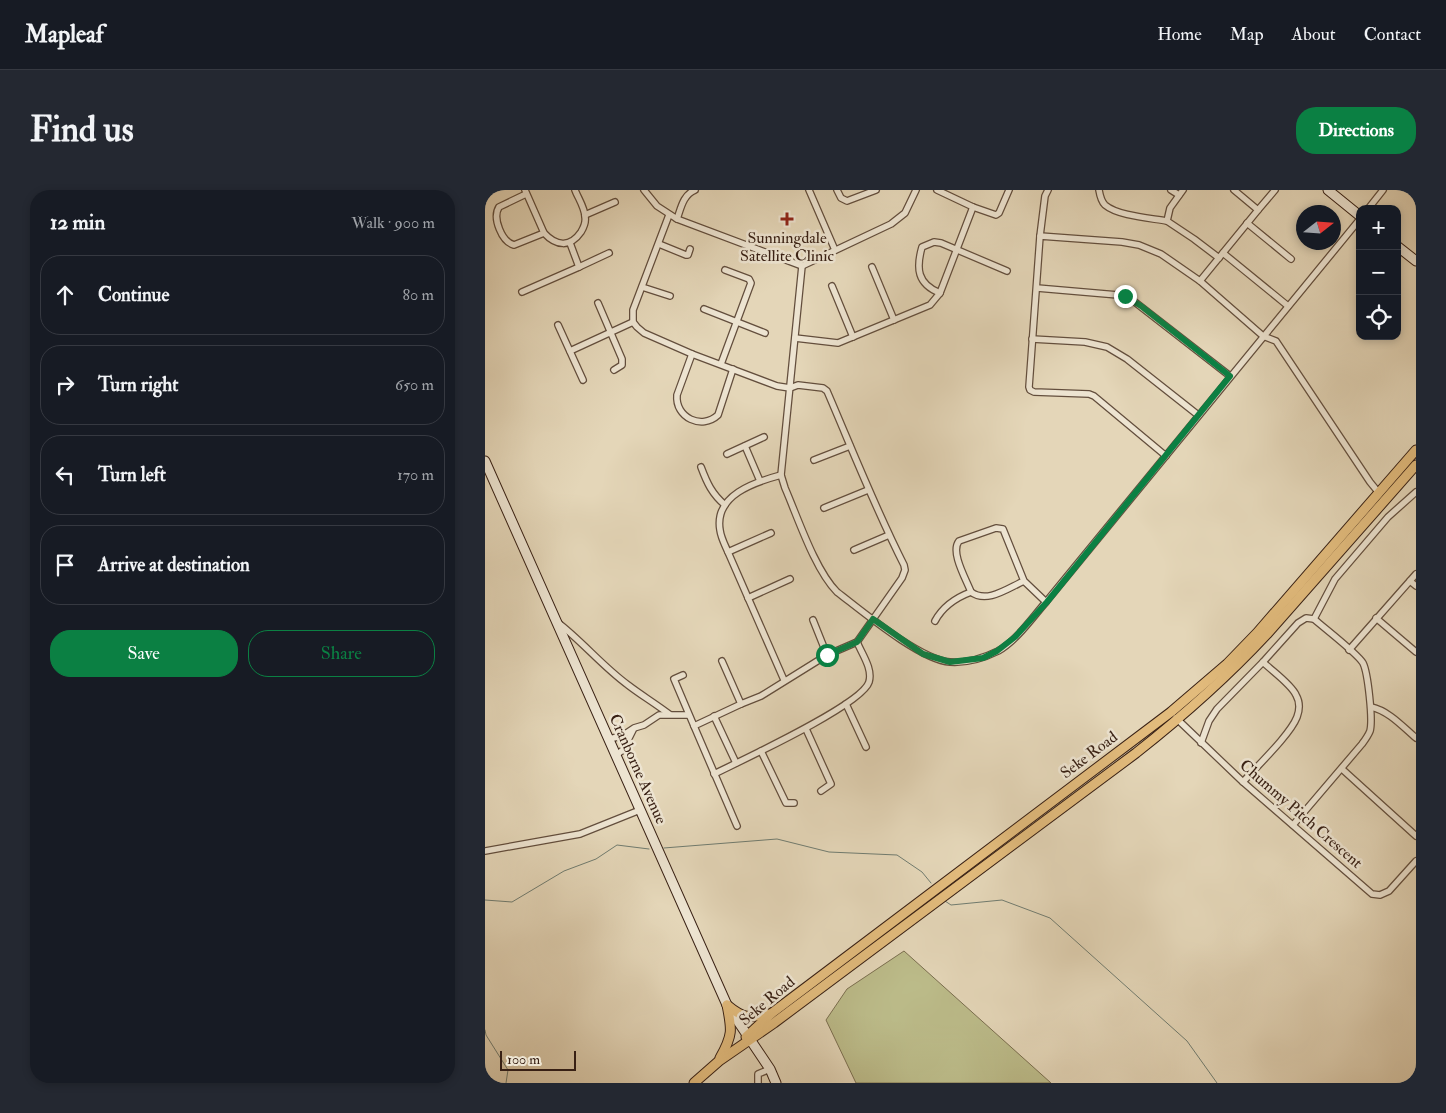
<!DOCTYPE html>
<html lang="en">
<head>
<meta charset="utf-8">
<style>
	:root { --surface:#171b24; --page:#242831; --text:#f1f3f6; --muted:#9ea1a6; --line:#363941; --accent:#0b8043 }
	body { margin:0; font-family:"IM FELL Double Pica",serif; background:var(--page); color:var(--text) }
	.controls { position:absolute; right:15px; top:15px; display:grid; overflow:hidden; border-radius:10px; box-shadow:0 2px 8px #0003 }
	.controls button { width:45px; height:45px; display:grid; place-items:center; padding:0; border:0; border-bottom:1px solid var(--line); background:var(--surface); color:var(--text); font:25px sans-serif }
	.compass { position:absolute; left:811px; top:15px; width:45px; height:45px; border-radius:50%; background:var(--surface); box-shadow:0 2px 8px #0003; rotate:73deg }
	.scale { position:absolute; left:15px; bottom:12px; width:76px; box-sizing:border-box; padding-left:5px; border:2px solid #382014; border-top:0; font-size:14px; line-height:18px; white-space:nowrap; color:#382014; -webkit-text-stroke:4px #ede4d1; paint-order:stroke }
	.stop { position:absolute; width:15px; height:15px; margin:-11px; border:4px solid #0b8043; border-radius:50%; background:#fff }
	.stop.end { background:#0b8043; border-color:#fff; box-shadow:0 1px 5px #0008 }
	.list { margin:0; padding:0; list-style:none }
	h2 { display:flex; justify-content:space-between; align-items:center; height:65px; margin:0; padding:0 20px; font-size:21px }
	h2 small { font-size:16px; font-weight:400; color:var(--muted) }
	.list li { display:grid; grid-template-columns:32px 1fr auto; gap:15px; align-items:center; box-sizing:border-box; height:80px; margin:0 10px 10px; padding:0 10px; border:1px solid var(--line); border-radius:20px }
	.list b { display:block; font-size:19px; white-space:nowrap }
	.list em { font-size:16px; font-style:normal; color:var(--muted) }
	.actions { display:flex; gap:10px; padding:15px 20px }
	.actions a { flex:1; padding:11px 0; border:1px solid var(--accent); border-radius:20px; text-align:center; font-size:18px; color:var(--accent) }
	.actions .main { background:var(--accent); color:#fff }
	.icon { flex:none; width:28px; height:28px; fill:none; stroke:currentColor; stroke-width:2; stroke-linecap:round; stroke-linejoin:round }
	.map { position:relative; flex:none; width:931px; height:893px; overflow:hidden; border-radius:20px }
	header { display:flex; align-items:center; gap:30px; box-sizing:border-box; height:70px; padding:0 25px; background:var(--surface); border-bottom:1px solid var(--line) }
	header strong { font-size:24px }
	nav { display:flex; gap:28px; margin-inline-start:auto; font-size:18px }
	.intro { display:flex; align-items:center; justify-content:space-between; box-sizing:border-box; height:120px; padding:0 30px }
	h1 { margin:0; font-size:35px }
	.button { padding:12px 22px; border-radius:20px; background:var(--accent); color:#fff; font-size:18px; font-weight:700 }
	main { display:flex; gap:30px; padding:0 30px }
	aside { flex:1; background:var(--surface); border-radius:20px; box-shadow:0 2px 8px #0003 }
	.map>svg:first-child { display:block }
</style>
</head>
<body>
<header>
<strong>Mapleaf</strong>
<nav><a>Home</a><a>Map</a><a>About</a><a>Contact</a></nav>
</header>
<div class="intro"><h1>Find us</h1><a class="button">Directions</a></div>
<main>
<aside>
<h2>12 min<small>Walk · 900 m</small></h2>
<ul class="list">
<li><svg class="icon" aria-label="ahead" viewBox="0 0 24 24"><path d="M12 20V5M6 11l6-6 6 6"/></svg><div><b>Continue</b></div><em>80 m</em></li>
<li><svg class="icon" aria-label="right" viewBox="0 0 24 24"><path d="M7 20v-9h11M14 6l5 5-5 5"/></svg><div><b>Turn right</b></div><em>650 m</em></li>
<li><svg class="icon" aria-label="left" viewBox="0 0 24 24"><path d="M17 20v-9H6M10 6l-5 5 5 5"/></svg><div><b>Turn left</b></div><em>170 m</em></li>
<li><svg class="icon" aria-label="arrive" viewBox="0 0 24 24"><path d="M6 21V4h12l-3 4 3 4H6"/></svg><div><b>Arrive at destination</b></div></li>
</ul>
<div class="actions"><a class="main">Save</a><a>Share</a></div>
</aside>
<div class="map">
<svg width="931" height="893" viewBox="0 0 931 893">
	<rect width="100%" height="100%" fill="#e4d6b8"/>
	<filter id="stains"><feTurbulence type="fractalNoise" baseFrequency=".004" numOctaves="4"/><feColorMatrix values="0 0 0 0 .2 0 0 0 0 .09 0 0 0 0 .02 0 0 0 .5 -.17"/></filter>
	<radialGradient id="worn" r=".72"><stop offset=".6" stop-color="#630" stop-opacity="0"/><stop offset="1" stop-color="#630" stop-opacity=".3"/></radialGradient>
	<path fill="#bcbc8a" stroke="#7a6e4f" d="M419,761L566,893H371L341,830L362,799Z"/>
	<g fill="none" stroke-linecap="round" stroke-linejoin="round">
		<g stroke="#707c70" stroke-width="1">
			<path d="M179,658L292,649L344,662L412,665L437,682L446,693"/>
			<path d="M0,710L27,712L79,681L111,669L132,655L164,659"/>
			<path d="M460,711L466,715L517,710L565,728L702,851L732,893"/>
			<path d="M0,840L1,845L23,880L21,893"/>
		</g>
		<g stroke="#634e3d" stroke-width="8">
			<g id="street">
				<path d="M40,0L59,43C71,56 85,58 96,42C99,37 101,32 100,27C100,18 93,8 90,0"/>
				<path d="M159,0L172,16L192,29L317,76L406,34L420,23L431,0"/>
				<path d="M324,0L350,60"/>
				<path d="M352,0L356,8L362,11L391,0"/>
				<path d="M452,0L488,17L511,25L514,23L524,0"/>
				<path d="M614,0C615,6 616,11 620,15C633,26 665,28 682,31"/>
				<path d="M686,0L694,5"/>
				<path d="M698,0L685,18L682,31L709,49L734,68"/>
				<path d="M41,4L14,17C7,28 17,52 29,55L59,43"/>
				<path d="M883,19L898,0"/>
				<path d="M773,20L790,0"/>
				<path d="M100,25L130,12"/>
				<path d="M184,25L148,120V132L152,137L159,143L207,164L292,196L305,198L313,195L338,198L342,201C367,259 390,318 419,375L420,380L417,388L372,452L342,465L276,506L256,514L237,471"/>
				<path d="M192,29C196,18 198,5 210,0"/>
				<path d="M762,33L806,69"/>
				<path d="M555,46L560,6L563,0"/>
				<path d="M85,53L94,77L124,63"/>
				<path d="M174,54L201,65H203L205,59"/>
				<path d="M738,63L803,116"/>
				<path d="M317,76L296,285L300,298C313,328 330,380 352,402C377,421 435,470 465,472C481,473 499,468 513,461C532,450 547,428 561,412L875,29"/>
				<path d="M387,77L409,130"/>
				<path d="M715,91L773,20L749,0"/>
				<path d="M347,96L368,147"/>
				<path d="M157,97L185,106"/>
				<path d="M552,98L633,105L646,109L745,186"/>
				<path d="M37,102L94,77"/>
				<path d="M455,103C432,94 431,78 437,57L449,52L456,53L522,81"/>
				<path d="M113,113L137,169V175L129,180"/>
				<path d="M219,119L280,143"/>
				<path d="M73,135L98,190"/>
				<path d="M310,148L353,153L445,115L455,103L488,17"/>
				<path d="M547,149L600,152L622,157L642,169L713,225"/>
				<path d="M85,161L148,132"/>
				<path d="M207,164L192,205C190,228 217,240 233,225L248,179"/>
				<path d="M236,174L266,93L264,89L240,80"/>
				<path d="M260,256L275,291"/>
				<path d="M242,264L279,247"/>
				<path d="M681,266L609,206L604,204L549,202L545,200L544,197L555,46L637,52L654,55L676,64L715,91L778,146L791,151L885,292L894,303"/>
				<path d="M329,270L365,256"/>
				<path d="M216,277C222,293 227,304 240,315"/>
				<path d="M296,285C270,292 229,305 235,340C236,348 240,355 243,362L299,490"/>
				<path d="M339,318L383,300"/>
				<path d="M369,360L404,345"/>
				<path d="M243,362L286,343"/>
				<path d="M539,391C523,398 502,414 486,402C481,389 465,362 474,351L511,338L518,339L539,391L561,412"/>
				<path d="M925,391L931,396"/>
				<path d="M263,408L305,389"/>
				<path d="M891,428L931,462"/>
				<path d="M328,430L342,465"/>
				<path d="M450,431C458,416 470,408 486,402"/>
				<path d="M72,432C97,451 117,476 143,495C156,505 171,514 184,524"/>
				<path d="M864,460L931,384"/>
				<path d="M198,485L189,489L209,536L256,514"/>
				<path d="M361,514L381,557"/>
				<path d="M886,517C904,521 917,536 931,548"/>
				<path d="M229,526L251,573"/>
				<path d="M691,528L758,592L887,704L895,705L904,701L931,671"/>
				<path d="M209,536L252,636"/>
				<path d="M321,539L346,594L336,601"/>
				<path d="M124,549L137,546L149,538L159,535L174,525H203"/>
				<path d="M716,553L724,531L732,519L778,472L813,433L821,428L829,429L850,389L903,327L931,302"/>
				<path d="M276,561L301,613H309"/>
				<path d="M131,565L138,560L148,540"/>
				<path d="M857,579L931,646"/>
				<path d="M229,584C255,571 377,515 384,492C388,479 377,464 372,452"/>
				<path d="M758,592C772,576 805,545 812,527C815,519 815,512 811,505C806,494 787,481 778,472"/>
				<path d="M808,635L877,554C880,550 883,546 885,541C888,530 883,483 878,473C872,463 839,438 829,429"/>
				<path d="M0,661L95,644L155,620"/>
				<path d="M273,893V884L285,879"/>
			</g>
		</g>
		<g stroke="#382014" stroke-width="11">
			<g id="secondary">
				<path d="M843,0L875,26"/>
				<path d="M912,56L931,71"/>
				<path d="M0,271L242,815L285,879L291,893"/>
			</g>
		</g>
		<g stroke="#382014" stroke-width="11">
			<g id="primary">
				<path d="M242,815C259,829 263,828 285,824"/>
				<path d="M261,847L287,823L686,522L742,474L772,443L931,260"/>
				<path d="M235,868C248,845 247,840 242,815"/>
				<path d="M209,893L234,871L289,833L651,563C698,526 742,487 782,444L931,275"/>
			</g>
		</g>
		<use href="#street" stroke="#ede4d1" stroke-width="5.5"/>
		<use href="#secondary" stroke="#ede4d1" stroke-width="9"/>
		<use href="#primary" stroke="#e2bb7c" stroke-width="9"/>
	</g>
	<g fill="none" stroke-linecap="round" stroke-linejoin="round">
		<path stroke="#0b8043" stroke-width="6" d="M342,465L372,452L388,429L438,464L465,472L498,468L512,461L530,447L562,412L745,186L656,116L640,106"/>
	</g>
	<path fill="#8f2418" stroke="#ede4d1" stroke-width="2" d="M299.5 21.5h5v5h5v5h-5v5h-5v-5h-5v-5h5z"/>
	<g text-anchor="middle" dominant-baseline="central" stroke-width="5" stroke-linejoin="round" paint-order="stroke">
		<g font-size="16" fill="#382014" stroke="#ede4d1">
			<text x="302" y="48">Sunningdale<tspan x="302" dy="18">Satellite Clinic</tspan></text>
		</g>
		<g font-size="16" fill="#382014" stroke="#ede4d1">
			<text transform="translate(604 565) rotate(-37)">Seke Road</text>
			<text transform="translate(153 579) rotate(66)">Cranborne Avenue</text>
			<text transform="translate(816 624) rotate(41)">Chummy Pitch Crescent</text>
			<text transform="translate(282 811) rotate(-40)">Seke Road</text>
		</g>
	</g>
	<rect width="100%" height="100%" filter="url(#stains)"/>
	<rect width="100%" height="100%" fill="url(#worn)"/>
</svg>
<div class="controls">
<button>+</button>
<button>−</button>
<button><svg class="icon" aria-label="locate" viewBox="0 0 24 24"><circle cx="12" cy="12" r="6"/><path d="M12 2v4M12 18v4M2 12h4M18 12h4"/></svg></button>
</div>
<svg class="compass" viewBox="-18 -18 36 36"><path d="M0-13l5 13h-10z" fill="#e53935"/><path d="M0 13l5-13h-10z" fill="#9ea1a6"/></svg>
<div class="scale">100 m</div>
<div class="stop" style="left:342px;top:465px"></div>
<div class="stop end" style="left:640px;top:106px"></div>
</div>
</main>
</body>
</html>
